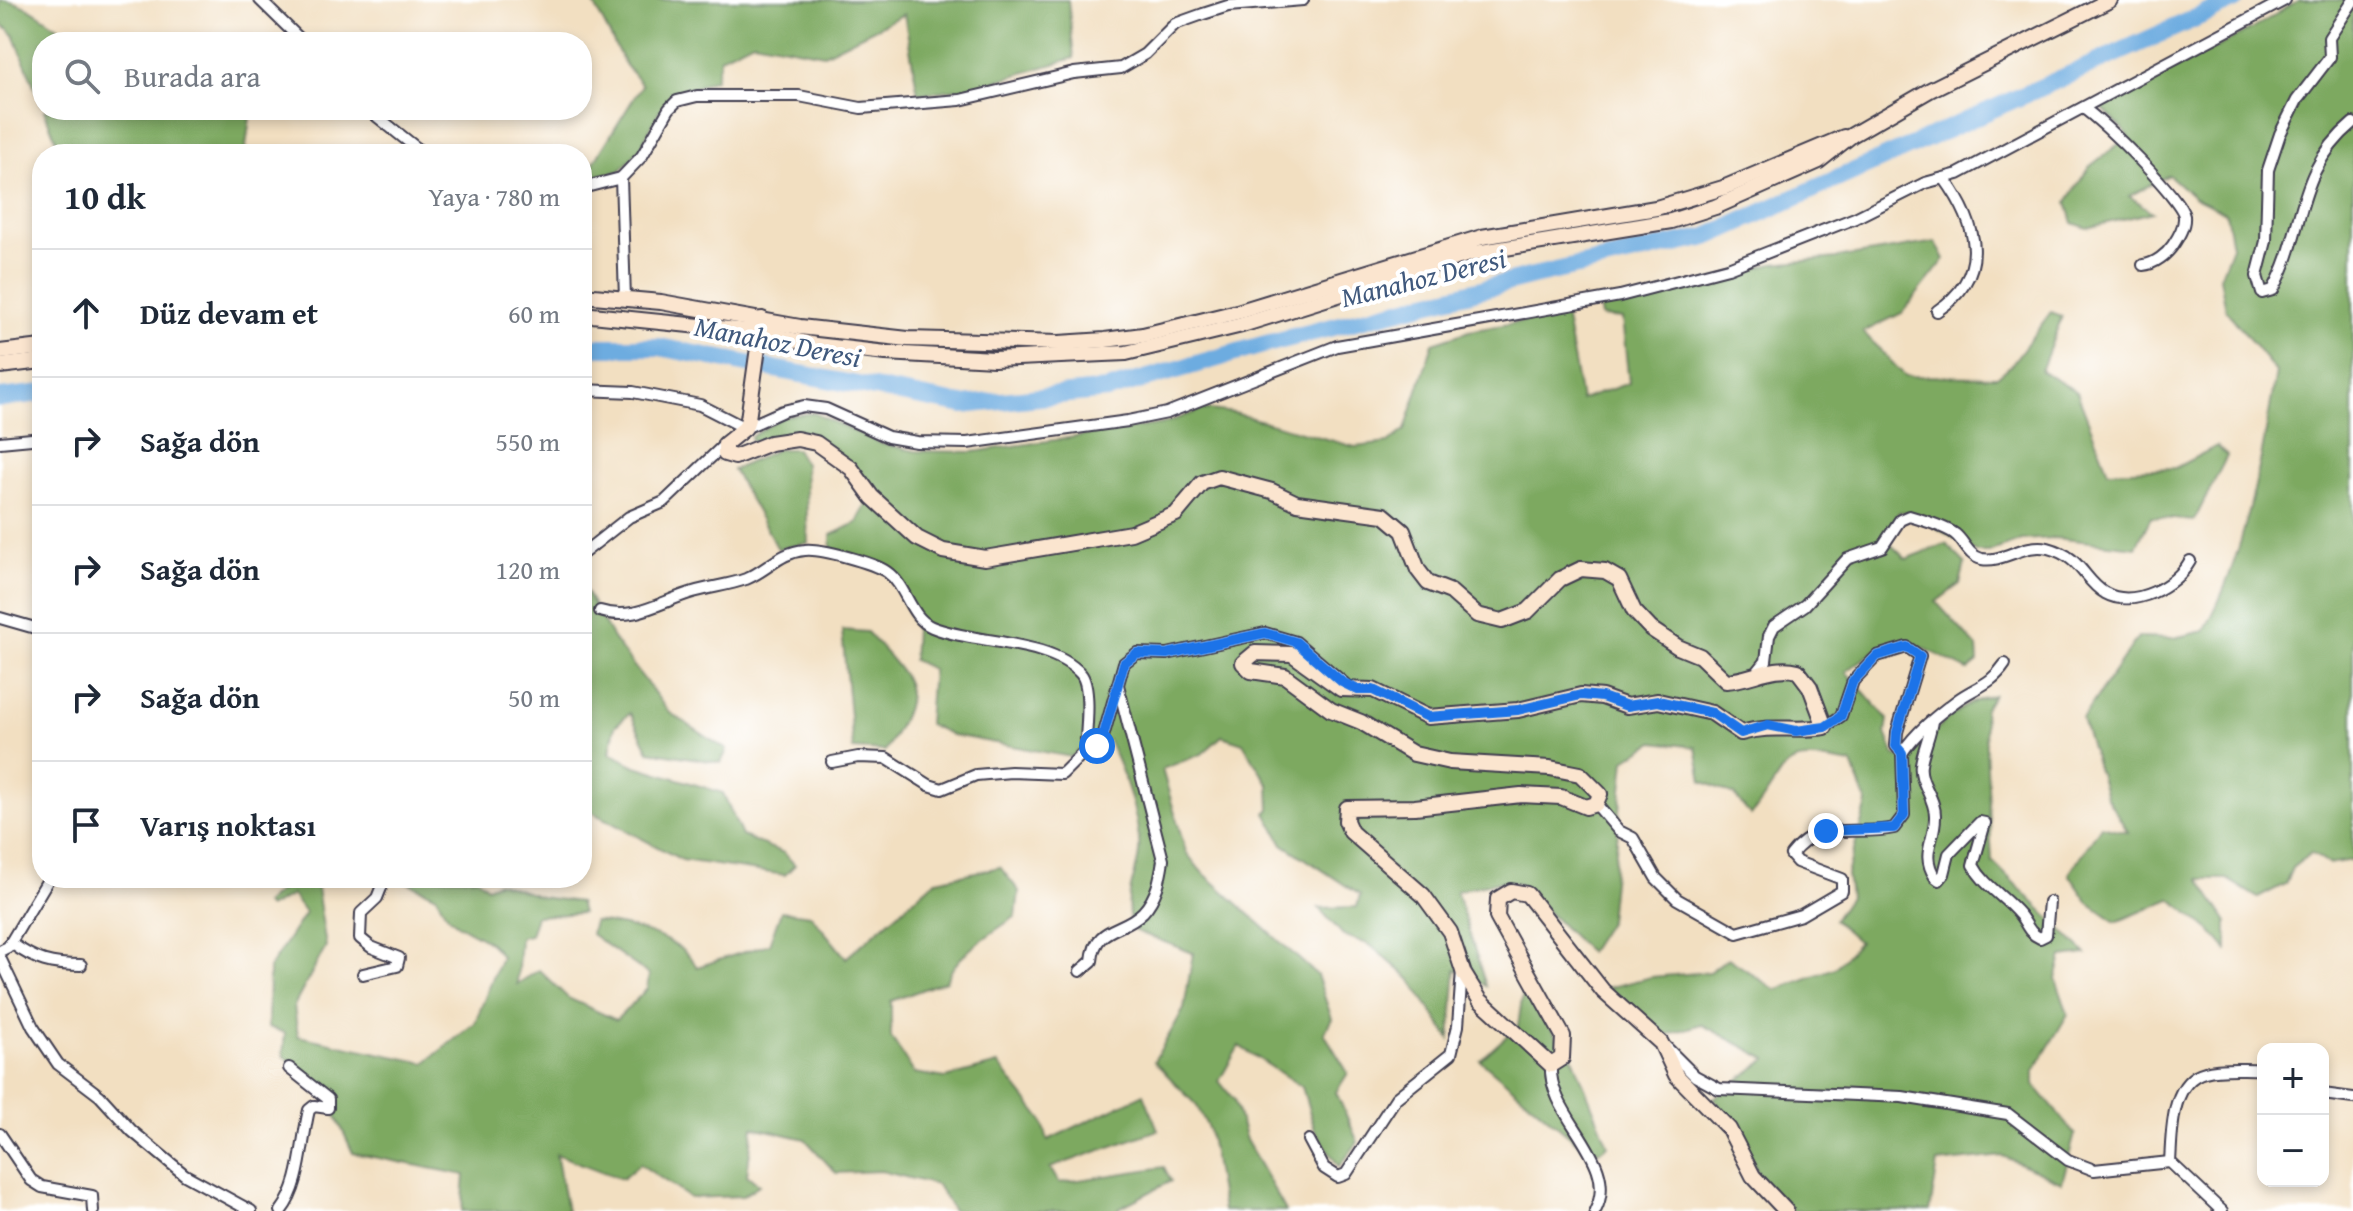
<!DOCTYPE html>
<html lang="tr">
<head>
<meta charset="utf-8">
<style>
	:root { --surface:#fff; --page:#f2f2f3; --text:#1f2937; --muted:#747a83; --line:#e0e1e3 }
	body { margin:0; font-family:"Gentium Book Plus",serif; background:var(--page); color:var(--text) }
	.controls { position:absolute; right:24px; bottom:24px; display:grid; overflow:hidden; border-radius:16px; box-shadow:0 4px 12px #0003 }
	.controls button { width:72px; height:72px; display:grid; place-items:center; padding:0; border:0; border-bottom:2px solid var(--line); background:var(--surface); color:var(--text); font:40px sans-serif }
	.stop { position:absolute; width:24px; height:24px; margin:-18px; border:6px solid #1a73e8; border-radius:50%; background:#fff }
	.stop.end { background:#1a73e8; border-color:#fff; box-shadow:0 2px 8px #0008 }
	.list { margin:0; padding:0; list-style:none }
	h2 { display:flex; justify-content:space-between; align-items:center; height:104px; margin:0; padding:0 32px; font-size:34px }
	h2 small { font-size:26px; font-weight:400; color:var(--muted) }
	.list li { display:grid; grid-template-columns:52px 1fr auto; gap:24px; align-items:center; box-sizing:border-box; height:128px; padding:0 32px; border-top:2px solid var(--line) }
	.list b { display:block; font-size:30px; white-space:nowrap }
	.list em { font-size:26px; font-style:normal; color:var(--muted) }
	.icon { flex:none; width:44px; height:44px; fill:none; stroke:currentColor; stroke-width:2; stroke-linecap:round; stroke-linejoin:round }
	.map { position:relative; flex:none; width:2353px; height:1211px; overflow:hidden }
	.search { position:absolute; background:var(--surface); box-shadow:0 4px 12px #0003; left:32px; top:32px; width:560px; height:88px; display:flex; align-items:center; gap:20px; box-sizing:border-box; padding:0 28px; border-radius:32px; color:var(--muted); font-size:30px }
	.panel { position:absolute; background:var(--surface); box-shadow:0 4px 12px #0003; left:32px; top:144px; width:560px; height:744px; border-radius:32px }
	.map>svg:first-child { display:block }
</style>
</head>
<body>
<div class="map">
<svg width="2353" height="1211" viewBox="0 0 2353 1211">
	<rect width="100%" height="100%" fill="#fff"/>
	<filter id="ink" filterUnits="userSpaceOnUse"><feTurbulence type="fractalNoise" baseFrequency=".0125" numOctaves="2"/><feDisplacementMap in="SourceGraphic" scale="16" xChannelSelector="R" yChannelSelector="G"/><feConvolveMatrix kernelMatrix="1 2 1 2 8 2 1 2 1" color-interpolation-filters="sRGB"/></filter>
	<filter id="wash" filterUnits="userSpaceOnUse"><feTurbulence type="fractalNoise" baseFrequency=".006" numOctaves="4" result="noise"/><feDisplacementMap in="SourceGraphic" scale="32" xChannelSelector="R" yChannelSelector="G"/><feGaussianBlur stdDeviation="1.8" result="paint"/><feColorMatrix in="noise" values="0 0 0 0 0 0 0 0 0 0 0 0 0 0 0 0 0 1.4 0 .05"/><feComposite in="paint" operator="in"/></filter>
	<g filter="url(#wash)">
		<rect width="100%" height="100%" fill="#f2dfc1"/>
		<g fill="#7da961" stroke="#50664e" stroke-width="2">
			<path d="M0,0C29,0 55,29 82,42H42V106L14,35L0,23Z"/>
			<path d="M592,0H1068L1074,58L975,87L918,94L904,14L824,54L753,41L721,57L715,79L673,96L659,111L640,149L620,171L584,178L642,85L624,63Z"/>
			<path d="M2299,0H2346L2344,3L2353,11V860L2328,864L2311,853L2292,868L2285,884L2258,898L2227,879H2199L2227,922V950L2210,930L2171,899L2116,922L2089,903L2069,874L2101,826L2128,832L2106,796L2082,719L2138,637L2173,638L2204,631C2245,558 2263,454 2276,372L2226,310L2220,277L2232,246L2226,213L2195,198L2169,175L2129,196L2152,212L2087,228L2073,223L2067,202L2089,167L2129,136L2101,107L2250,30Z"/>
			<path d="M44,110H251L245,154H67L56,140Z"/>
			<path d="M1935,242L1945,259L1902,313L1863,332L1905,376L1997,377L2010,366L2051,312L2062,316L2041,371L2077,392L2108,471L2175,468L2217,446L2227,456L2194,521L2151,517L2136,547L2054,538L2022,540L1989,552H1976L1911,512H1899L1883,537L1906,559L1946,544L1965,563L1960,584L1936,602L1977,647L1978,662L1968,670C1908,641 1902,627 1846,672L1888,719L1886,733L1895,756L1909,759C1935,730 1955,705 1993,695L1984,710L1992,861L2086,954L2062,957L2056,979L2068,1014L2034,1071V1085L2075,1134L2062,1182L2003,1156L1938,1163L1930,1211H1793L1759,1176L1741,1135L1714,1098L1767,1059L1701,1024L1667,1035L1607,988L1651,977L1709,972L1728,958L1776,990L1835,968L1859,942L1834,920L1850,897L1847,874L1867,803L1852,764C1774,751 1794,761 1751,816L1734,795L1702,781L1696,747L1654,742L1625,760L1609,921L1589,952L1518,883L1495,882L1456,891L1486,986L1456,969L1450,1039L1410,979L1370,945L1343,935L1319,908L1357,907L1360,895L1283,844L1266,813L1270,809L1269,785L1243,743L1222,736L1202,754L1162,769L1186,852L1200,870L1317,975L1332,1019L1324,1033L1348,1073L1336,1092L1358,1142L1339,1167L1315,1130L1302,1087L1239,1046L1219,1081L1234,1100L1246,1140L1286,1211H1223L1209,1130L1197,1106L1154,1061L1184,1009L1193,953L1133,930C1119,894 1142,873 1139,840C1136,805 1123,771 1108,740L1096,737L1071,757L952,735L928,724L932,669L913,660L915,630L891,571L831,548V535L857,523L875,487L826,443L802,433L752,442L751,437L784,416L814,413L882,444L915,451L973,452L1162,424L1204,409L1234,413L1355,447L1388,443L1405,430L1433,343L1469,331L1565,314L1581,400L1629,383L1622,319L1601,317L1599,307L1660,295L1772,264L1837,258Z"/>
			<path d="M778,449H796L805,464L808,543L778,549L733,470Z"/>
			<path d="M582,585L614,640L669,712L727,750L721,763L649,751L630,713L615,726L610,753L636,766L723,793L742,836L784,853L795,865L785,875L682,860L582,807Z"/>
			<path d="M842,630L867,632C915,685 923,687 885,751L853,749Z"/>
			<path d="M1000,867L1019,891L1016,916C994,932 955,954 946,981L891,1001V1037L914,1073L946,1078L998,1064L1042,1120L1048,1140L1144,1094L1158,1130L1050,1168L1059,1183L1164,1167L1171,1181L1119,1208L1120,1211H953L937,1185L881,1171L836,1173L805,1139L753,1127L747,1175L759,1185L743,1196L690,1198L640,1164L622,1179L556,1154L567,1211H462L465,1175L353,1153L335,1114L334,1099L283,1055L285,1033L268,1027L269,968L305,913L292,895L268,908L264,904L294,878H313L316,882L326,946L294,1006L298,1036L425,1063L475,1023L501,957C486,928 452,937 437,896L398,878H477L487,887L498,882L541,897L579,902L582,913L536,916L530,935L520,937L517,984L539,970L568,998L616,1020L647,989L649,975L591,934L594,921C628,925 679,936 697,967L769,944L781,911L811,915L846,958L936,880Z"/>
			<path d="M1523,991L1574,1060L1608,1145L1600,1151L1584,1148L1480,1060L1518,1026Z"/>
		</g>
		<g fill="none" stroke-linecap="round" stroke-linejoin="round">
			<g stroke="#6dace0" stroke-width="18">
				<path d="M582,347H659L963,405L1107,390L1266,344L1533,276L1707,237L2236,0"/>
				<path d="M0,398L42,393"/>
			</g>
		</g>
	</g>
	<g filter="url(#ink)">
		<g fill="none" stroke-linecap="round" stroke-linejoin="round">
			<g stroke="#413e4f" stroke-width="14">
				<g id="street">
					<path d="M260,0L303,42"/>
					<path d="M2353,1L2329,38L2330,57L2297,100L2280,134L2268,170L2266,241L2257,276L2262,293L2273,290C2306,230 2294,172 2353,123"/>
					<path d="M2083,108C2102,120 2181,198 2184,216C2185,226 2179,236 2173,245C2167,254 2155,264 2143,265"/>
					<path d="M369,110L424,154"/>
					<path d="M621,178L642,156L669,109L677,101L697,96H799L861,108L960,100L1074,73L1121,68L1145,54L1175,24L1203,14L1228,6L1303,0"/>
					<path d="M582,188L621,178L625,298"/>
					<path d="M1937,311C1992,274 1978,225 1944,178"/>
					<path d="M582,390L633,392L700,405L745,428L783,411L804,406L826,409L888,437L917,442L967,443L1128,421L1167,413L1337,346L1620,296L1728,268L1855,218L1925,183L1958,174L2285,0"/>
					<path d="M0,442L42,438"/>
					<path d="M582,554L629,517L664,502L725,444"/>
					<path d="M600,611C634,622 661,601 693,592C710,587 729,585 746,579C768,570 780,552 805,550C820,548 874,563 887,572C907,586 909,617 932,627C973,644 1050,639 1081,674C1092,687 1086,734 1085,751"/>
					<path d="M0,618L42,630"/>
					<path d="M1754,676L1766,661L1769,636L1774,626L1805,605L1847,559L1882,547L1900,520L1909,516C1923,520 1944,526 1955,534C1965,542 1968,556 1982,559C2003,563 2025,542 2048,548C2082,557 2083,580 2105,593C2134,609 2176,586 2190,561"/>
					<path d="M1932,721C1930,736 1923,750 1921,764C1918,782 1936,798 1935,817C1935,841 1920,854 1935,877L1939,880L1944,874L1949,854L1980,822L1985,823L1973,865C1984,886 2004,896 2019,914C2027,923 2028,933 2040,938L2046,935L2049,902"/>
					<path d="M1825,727L1841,716L1853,681L1877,656L1907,647L1920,656L1897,732L1896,746L1902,753C1916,732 1936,716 1956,701C1975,687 1991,685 2005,664"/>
					<path d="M832,762L858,757L886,758L929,785L942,789L976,775L1011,772L1062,774L1085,751L1101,744L1124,663L1137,653L1167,654L1265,633L1296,642L1345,684"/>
					<path d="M1596,804L1619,831L1633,838L1656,878L1677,899L1737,933L1801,915L1842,891V879L1797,862L1791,855C1819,818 1854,837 1894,828L1904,815L1902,753"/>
					<path d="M11,943C36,961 51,965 81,965"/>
					<path d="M0,951L8,947L49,878"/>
					<path d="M0,958L33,1027L58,1064L100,1096L132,1131L185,1175L251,1211"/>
					<path d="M1080,971L1092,961C1095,925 1122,933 1143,912C1157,897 1160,879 1163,860L1118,685"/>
					<path d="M363,974L397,966L399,958L371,947L360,938L361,913L377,898L385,878"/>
					<path d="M1666,1047L1695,1076L1719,1089L1902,1097L2008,1114L2068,1160L2094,1170L2170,1162L2222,1211"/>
					<path d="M1551,1065C1547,1117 1622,1160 1595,1211"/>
					<path d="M2323,1094L2353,1098"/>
					<path d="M0,1134L31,1180L42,1187L92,1196L93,1211"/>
					<path d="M1309,1140L1324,1168L1338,1177L1346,1174L1396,1098L1451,1054L1458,1026L1462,970"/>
					<path d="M2170,1162C2172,1134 2170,1081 2205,1072C2222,1067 2245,1070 2263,1069"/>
					<path d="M281,1211C302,1184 301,1142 309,1110L314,1106L328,1108V1099L289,1068"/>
				</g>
			</g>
			<g stroke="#413e4f" stroke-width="18">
				<g id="secondary">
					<path d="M582,295L661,302L800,327L908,339L1059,343L1105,340L1143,335L1237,312L1482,237L1656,208L1723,188L1844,137"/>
					<path d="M582,314L758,332L816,345L886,353L994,359L1126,353L1242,325L1469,254L1671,221L1715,207L1819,161L1852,135L1930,90L2110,0"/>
					<path d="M762,319L748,419L745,428L725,444V454L735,457L770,443L797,439L816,443L851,468L872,497L917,538L943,551L985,558L1131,533L1176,514L1202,483L1219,477L1272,491L1297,503L1384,515L1403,531L1418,570L1428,583L1451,592L1477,615L1502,621L1528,611L1560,579L1581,569L1605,571L1619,579L1634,611L1651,629L1678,647L1700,656L1726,681C1752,680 1772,664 1798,671L1810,687L1825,727C1793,732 1773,724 1741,733L1712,713L1658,701L1627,706L1602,697L1581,695L1518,710L1428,717L1373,690L1341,689L1292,654L1255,653L1243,663L1251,671L1285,676L1331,710L1361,722L1414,754L1450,762L1550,768L1580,774L1600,794L1596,804L1586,807L1561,797L1521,795L1415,807L1347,808L1346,821L1351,832L1423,895L1450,932L1464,974L1480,1000L1551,1065L1562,1058L1563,1036L1497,917L1498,899L1511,891L1527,894L1603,991L1661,1043L1676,1075L1729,1129L1753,1176L1786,1211"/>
					<path d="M0,352L42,347"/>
					<path d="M0,366L42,361"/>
				</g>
			</g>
			<use href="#street" stroke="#fff" stroke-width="10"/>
			<use href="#secondary" stroke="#fbe5cf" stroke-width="14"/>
		</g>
	</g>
	<g fill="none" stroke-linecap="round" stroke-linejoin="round" filter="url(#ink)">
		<path stroke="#1a73e8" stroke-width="10" d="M1097,746L1101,744L1124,663L1137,653L1167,654L1265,633L1296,642L1342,682L1358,690H1373L1428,717L1518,710L1581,695L1602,697L1627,706L1658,701L1712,713L1741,733L1768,725L1796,731L1825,727L1841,716L1853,681L1877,656L1907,647L1920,656L1897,732L1896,746L1902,753L1904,815L1894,828L1826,831"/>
	</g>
	<g text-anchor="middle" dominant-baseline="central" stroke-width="8" stroke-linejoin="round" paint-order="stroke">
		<g font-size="28" font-style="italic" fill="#40597d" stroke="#fff">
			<text transform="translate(1423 277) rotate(-14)">Manahoz Deresi</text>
			<text transform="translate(778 341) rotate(11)">Manahoz Deresi</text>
		</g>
	</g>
</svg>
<div class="controls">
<button>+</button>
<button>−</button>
</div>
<div class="stop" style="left:1097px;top:746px"></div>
<div class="stop end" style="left:1826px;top:831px"></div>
<div class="search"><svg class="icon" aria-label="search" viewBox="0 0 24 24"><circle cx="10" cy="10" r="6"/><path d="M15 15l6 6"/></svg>Burada ara</div>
<section class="panel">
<h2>10 dk<small>Yaya · 780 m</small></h2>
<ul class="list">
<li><svg class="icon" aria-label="ahead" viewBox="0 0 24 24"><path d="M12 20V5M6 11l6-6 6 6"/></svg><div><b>Düz devam et</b></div><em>60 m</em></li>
<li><svg class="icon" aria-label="right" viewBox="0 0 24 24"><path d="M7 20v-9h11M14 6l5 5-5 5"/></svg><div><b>Sağa dön</b></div><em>550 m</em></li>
<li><svg class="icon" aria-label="right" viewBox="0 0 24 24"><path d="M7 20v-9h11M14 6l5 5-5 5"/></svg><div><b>Sağa dön</b></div><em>120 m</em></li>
<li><svg class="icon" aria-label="right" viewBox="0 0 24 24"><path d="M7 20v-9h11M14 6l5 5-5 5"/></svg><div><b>Sağa dön</b></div><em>50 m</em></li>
<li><svg class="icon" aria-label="arrive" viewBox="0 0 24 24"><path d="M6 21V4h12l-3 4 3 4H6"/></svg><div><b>Varış noktası</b></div></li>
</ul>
</section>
</div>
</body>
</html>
